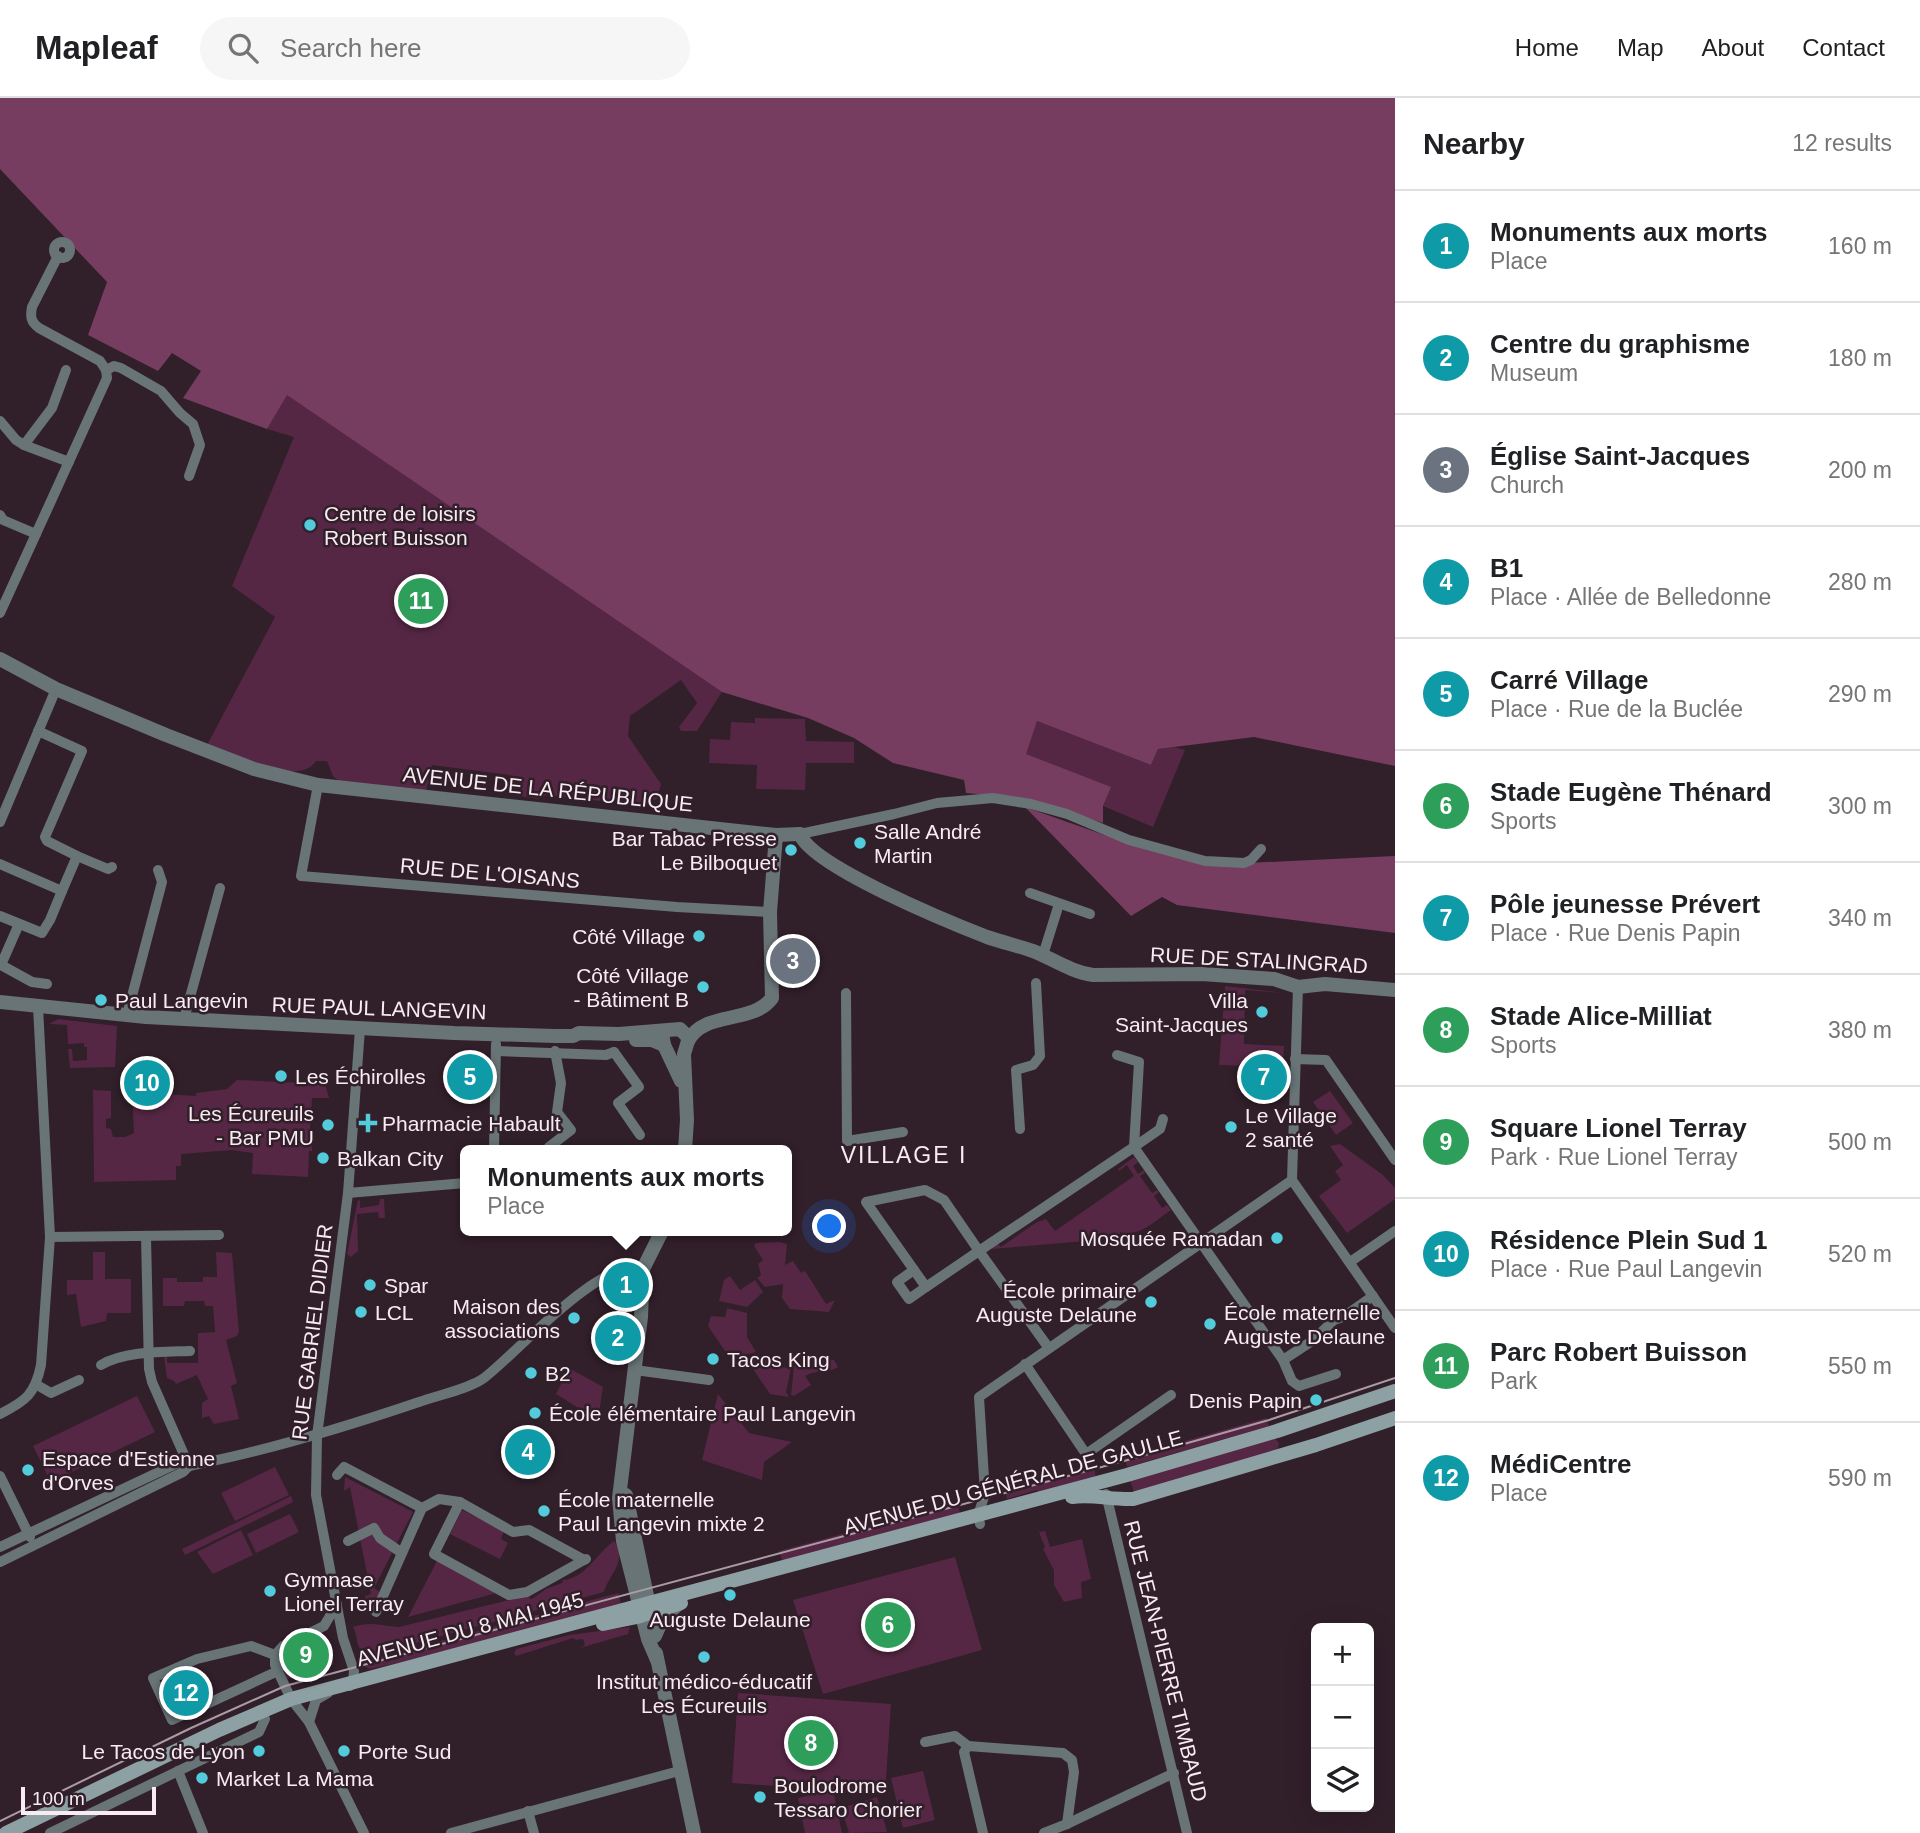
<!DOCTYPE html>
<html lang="en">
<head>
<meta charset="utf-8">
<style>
	:root { --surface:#fff; --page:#f6f6f6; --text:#202124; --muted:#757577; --line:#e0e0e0; --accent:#7c3aed }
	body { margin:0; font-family:Arial,sans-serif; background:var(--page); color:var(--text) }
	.controls { position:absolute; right:21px; bottom:21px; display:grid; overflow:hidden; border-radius:10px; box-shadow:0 7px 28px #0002 }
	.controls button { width:63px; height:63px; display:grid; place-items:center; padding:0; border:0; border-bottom:2px solid var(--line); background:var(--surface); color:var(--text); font:35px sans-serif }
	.scale { position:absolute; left:21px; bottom:18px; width:135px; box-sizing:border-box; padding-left:7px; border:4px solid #f8ebf2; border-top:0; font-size:19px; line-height:24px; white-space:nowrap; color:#f8ebf2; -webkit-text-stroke:5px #311f2a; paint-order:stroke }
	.you { position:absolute; left:830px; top:1129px; width:24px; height:24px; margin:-18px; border:5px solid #fff; border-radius:50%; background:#1a73e8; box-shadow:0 0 0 10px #1a73e833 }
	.badge { display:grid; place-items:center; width:46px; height:46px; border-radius:50%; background:var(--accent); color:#fff; font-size:23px; font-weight:700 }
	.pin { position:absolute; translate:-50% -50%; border:4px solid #fff; box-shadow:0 2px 7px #0006 }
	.popup { position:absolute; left:460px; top:1047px; width:332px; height:91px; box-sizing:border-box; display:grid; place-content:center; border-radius:10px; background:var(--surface); filter:drop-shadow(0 2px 5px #0005); font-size:23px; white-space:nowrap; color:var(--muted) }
	.popup b { font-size:26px; color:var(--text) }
	.popup::after { content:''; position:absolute; left:50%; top:100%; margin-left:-14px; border:14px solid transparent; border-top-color:var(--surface) }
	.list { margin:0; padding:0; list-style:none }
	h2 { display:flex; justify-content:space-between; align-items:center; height:91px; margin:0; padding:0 28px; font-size:30px }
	h2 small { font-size:23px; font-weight:400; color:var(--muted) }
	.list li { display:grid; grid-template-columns:46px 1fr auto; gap:21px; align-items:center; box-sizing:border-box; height:112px; padding:0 28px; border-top:2px solid var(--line) }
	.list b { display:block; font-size:26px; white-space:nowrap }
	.list p { margin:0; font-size:23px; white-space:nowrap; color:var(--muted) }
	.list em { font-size:23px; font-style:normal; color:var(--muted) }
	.icon { flex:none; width:38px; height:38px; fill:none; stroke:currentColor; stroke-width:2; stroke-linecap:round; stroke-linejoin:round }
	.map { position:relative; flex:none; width:1395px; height:1735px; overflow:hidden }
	header { display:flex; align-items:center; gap:42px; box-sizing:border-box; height:98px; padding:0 35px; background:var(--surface); border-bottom:2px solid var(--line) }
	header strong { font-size:33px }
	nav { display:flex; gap:38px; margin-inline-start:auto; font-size:24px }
	.search { width:490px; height:63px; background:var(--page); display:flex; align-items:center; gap:18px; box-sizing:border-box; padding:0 24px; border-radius:38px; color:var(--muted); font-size:26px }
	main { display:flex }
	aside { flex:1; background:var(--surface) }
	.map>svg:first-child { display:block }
</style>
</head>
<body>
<header>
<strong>Mapleaf</strong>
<div class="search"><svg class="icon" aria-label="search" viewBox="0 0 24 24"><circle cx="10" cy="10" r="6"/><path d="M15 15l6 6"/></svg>Search here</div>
<nav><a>Home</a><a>Map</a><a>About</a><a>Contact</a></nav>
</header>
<main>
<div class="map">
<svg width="1395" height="1735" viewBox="0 0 1395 1735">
	<rect width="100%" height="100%" fill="#311f2a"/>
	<g fill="#552744">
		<path d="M286,296L722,594L697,633H681L679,629L697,605L681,582L630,618L628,638L661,686L657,701L637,707L547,697L538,701L514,697L510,677L432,667L426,693L340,684L333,678L327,663H316C300,690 230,656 207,647L275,519L232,488L294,339L267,331Z"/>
		<path d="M755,620L805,621L806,643L854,644V665H806L805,692L756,691L757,667L709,665L710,641L730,642L731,624L755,625Z"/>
		<path d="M1037,623L1151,667L1158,651L1174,649L1185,652L1153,729L1103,708L1110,690L1025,656Z"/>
		<path d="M1225,888L1285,895L1245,892L1244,946L1284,948L1283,969L1219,967Z"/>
		<path d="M58,921L117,928L115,969L70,970L68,951H72L73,963L87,962V949H84V945L68,946L67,927L49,926Z"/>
		<path d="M237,982L325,986L329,1000H312L310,1031L313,1032L312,1053H309L308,1079L252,1076L253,1055L232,1052L181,1056V1068H176V1082L94,1084L93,992L111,993V1020L106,1021V1030L111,1031L113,1039H125L134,1035L132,994L196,998V995L227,991Z"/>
		<path d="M1330,993L1353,1025L1336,1037L1313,1004Z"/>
		<path d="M1340,1046L1383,1077L1395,1090V1101L1347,1135L1319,1098L1341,1082L1335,1073L1343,1067L1330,1048Z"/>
		<path d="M1134,1059L1138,1064L1133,1068L1138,1076L1144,1072L1145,1075L1140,1078L1152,1095L1157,1092L1159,1094L1154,1098L1162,1110L1167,1107L1171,1112C1156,1122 1139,1140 1120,1134V1140L993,1151L991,1148L997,1145L1001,1149L1037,1124L1046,1121L1055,1133L1134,1078L1127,1067L1119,1073L1118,1071Z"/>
		<path d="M380,1101H384L385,1120H379L378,1114L357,1116L358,1153L351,1159L347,1156L358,1102L360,1103V1110L379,1107Z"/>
		<path d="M779,1144L787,1146L785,1167L793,1163L801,1175L805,1173L826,1206L835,1202L829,1214L790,1211L782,1200L783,1186L765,1189L757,1180L761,1177L758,1166L763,1162L754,1148L756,1145Z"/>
		<path d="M93,1154H105V1181H131V1215H107L106,1223L81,1229L76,1196L67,1197V1182H93Z"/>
		<path d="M216,1154L232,1155L239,1234L237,1238L226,1242L237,1285L231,1288L239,1321L214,1326L209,1318L202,1320V1305L208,1301L197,1277L176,1286L174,1283L167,1280L164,1258H167V1265H198V1235L215,1234L213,1208H205L204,1203H185L184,1208H163V1180H177V1184H203V1179H217Z"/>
		<path d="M730,1178L740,1192L755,1182L763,1194L747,1209L719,1203L724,1182Z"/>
		<path d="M727,1210L747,1215V1239L756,1254L744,1257L725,1253L708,1228L711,1218L725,1219Z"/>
		<path d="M759,1257L778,1269L791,1270L786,1294L789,1299L770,1296L751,1268L754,1265L750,1261Z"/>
		<path d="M814,1260L834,1262L838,1269C828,1276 815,1271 805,1278L811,1287L794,1298L791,1297L794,1268L803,1269Z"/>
		<path d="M569,1270L603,1289L598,1322L556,1296Z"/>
		<path d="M718,1296L749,1335L792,1344L764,1364L762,1382L702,1362Z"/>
		<path d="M137,1298L155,1334L51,1384L33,1348Z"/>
		<path d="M1266,1320L1269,1328L1127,1369L1125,1360Z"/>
		<path d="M1275,1340L1279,1345L1277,1354L1135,1398L1129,1378Z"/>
		<path d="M275,1369L289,1397L235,1423L221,1395Z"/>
		<path d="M1094,1369L1096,1381L1039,1396L1037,1392L1007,1401L1005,1393Z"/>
		<path d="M345,1379L413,1414L374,1490L380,1494L370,1514L368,1513L365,1498L371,1496L350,1389L344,1393Z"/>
		<path d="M291,1398L293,1404L185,1457L182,1451Z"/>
		<path d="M957,1405L961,1418L783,1465L779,1453Z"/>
		<path d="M462,1412L504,1433L501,1441L508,1445L500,1461L450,1436Z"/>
		<path d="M290,1416L299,1434L256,1455L247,1436Z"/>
		<path d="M241,1432L253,1457L213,1476L197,1454Z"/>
		<path d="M1045,1433L1050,1449L1082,1441L1091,1481L1081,1484L1082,1500L1064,1504L1054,1487V1472L1043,1451L1045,1449L1039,1434Z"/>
		<path d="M614,1443C629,1463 607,1479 604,1494L367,1558C354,1549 359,1539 353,1529C369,1523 382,1528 399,1529L517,1500L532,1493L529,1500L532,1501L546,1491L562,1485L563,1482C586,1480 596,1456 614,1443Z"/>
		<path d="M955,1459L982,1552L823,1596L793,1502Z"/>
		<path d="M438,1461L500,1494L408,1519Z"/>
		<path d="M618,1495L621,1505L614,1510L393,1566L370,1571L359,1565Z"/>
		<path d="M630,1529L628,1536L580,1550L585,1547L583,1541L576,1542L573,1540L516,1558L514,1555L516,1551L569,1537Z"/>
		<path d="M320,1534L334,1566L287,1581L281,1565L284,1555Z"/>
		<path d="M738,1595L891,1606L885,1696L833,1692L842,1735H805L798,1700L832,1692L732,1685Z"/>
		<path d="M923,1673L935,1722L903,1730L891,1680Z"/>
		<path d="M877,1699L887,1734L849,1735L841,1710Z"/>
	</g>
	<g fill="#763d61">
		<path d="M0,0H1395V668L1254,639L1158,651L1151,667L1037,623L1026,656L1111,689L1103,708V725L1028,701L966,695L964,682L893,665L854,640L808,620L722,594L287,297L267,331L183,300L201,273L172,255L158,273L88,237L107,184L0,71Z"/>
		<path d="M1025,709L1144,751L1204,767L1395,758V835L1177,807L1162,799L1131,818Z"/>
	</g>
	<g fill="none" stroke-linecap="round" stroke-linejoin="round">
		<g stroke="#687476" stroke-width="10">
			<circle cx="62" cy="152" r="8"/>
			<path d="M106,272L114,268L121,270L161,293L180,315L193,326L200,347L189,378"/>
			<path d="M0,323L16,342L24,347L69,364"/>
			<path d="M24,347L52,310L66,272"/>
			<path d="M0,417L3,422L36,436"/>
			<path d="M0,515L107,280L106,272L100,263L39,230C31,224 30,219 32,209L58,158"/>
			<path d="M318,687L301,778L677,809L770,814"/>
			<path d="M0,724L56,591"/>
			<path d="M800,736L894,716L937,705L993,700L1031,706L1067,716L1129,742L1205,763L1244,765L1251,762L1261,751"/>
			<path d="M77,758L108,771L112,769"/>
			<path d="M0,766L62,793L77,758L47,743L45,739L82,653L38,633"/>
			<path d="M1030,795L1090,816"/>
			<path d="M0,818L42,835L50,822L62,793"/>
			<path d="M19,826L1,867L32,884L47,886"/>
			<path d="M1043,857L1059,806"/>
			<path d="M1298,889L1292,1082L1395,1230"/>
			<path d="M846,895L847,1043L903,1034"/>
			<path d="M127,917L162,784L158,772"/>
			<path d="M184,921L220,790"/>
			<path d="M496,953L606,957L614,954"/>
			<path d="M614,954L639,989L618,1005L640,1037"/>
			<path d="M1117,957L1139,964L1134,1049"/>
			<path d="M1295,961L1326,962L1395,1062"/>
			<path d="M1020,1031L1016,972L1033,967L1040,958L1036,885"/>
			<path d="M1134,1049L1160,1031L1163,1021"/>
			<path d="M494,1052L496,946"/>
			<path d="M551,1052L549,1049L571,1032L557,1014L561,985L555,953"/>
			<path d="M348,1095L465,1085"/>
			<path d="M50,1139L219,1137"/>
			<path d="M146,1139L149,1271L152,1284L189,1368"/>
			<path d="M1350,1164L1395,1133"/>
			<path d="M914,1172L897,1184L909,1201L926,1189"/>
			<path d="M1048,1249L979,1153L926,1189L866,1104L925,1092L944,1102L979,1153L1134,1049L1283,1262L1312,1243L1334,1222L1343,1219L1373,1198"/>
			<path d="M1283,1262L1292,1283L1299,1288L1336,1276"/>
			<path d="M1025,1266L1086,1356L1171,1297"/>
			<path d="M101,1267C125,1253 162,1254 190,1253"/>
			<path d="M635,1272L709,1282"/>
			<path d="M37,1287L51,1295L79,1282"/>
			<path d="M0,1316C26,1303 35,1296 41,1267L50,1139L38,909"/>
			<path d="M337,1377L344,1369L422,1410"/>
			<path d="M0,1378L30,1439"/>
			<path d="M1106,1396L1187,1735"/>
			<path d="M460,1404L434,1456L509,1497L527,1494L584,1462"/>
			<path d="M422,1410L439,1401L460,1404L513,1434L529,1432L584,1462L586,1461"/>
			<path d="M980,1426L978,1417L985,1396L979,1299L1292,1082"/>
			<path d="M348,1443L374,1430L380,1440L402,1455"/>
			<path d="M0,1449L180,1364L189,1368L203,1365C277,1350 348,1328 419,1304C438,1297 469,1291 484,1280C517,1255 601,1158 643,1171"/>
			<path d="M0,1464L183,1374L189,1368"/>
			<path d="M337,1506L324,1528L283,1548L275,1557V1567L291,1601L309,1624L364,1735"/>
			<path d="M376,1514L422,1410"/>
			<path d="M275,1557L251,1548L197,1561L153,1580L172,1622L278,1573"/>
			<path d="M350,1588L353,1584L354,1573L343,1540L316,1397L317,1338L348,1095L360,931"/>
			<path d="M309,1624L316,1602L328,1595"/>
			<path d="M925,1644L955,1638L968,1648"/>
			<path d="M178,1673L203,1735"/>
			<path d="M528,1713L534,1735"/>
			<path d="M50,1735L259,1634L265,1621"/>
			<path d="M451,1735L679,1673"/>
			<path d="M983,1735L964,1654L968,1648L1063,1655L1072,1662L1074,1674L1067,1726"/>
			<path d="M1044,1735L1067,1726L1174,1675"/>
		</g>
		<g stroke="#687476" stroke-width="14">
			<path d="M0,561L56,591L166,637L254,671L318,687L776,737L800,736C811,768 951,825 987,839C1002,844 1018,848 1033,853C1053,861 1071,874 1093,877L1202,876L1274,881L1298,889L1325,886L1395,892"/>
			<path d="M0,904L146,919L454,935L555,938H573L579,935L619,936L680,931L687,938L688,943L684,956L687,1022L685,1052"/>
			<path d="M663,941L664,947L681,983"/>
			<path d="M636,942H652L664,947"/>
			<path d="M688,943C704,912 752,927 772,900L770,814L776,737"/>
			<path d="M626,1397L651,1517"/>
			<path d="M655,1538L662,1522L677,1507"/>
			<path d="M656,1555L694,1735"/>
			<path d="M657,1562L648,1541L623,1443L619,1400L641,1219L643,1171L662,1133"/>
		</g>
		<g stroke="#8da1a4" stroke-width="14">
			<path d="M1072,1399C1093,1396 1112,1402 1133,1401L1316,1347L1395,1320"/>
			<path d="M603,1526L637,1519L681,1505"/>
			<path d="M6,1735L219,1632L291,1601L1127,1377L1277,1333L1395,1293"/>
		</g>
		<path stroke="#aa9ba4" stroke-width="2" d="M0,1723L191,1630L285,1588L1124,1363L1269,1322L1395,1280"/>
	</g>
	<g fill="#52cbda" stroke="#311f2a" stroke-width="2.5">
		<circle cx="310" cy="427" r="7"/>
		<circle cx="860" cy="745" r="7"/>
		<circle cx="791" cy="752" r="7"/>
		<circle cx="699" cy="838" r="7"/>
		<circle cx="703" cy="889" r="7"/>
		<circle cx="101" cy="902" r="7"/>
		<circle cx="1262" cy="914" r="7"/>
		<circle cx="281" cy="978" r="7"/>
		<path d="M364.5 1014.5h7v7h7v7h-7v7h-7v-7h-7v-7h7z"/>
		<circle cx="328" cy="1027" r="7"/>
		<circle cx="1231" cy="1029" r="7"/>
		<circle cx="323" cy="1060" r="7"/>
		<circle cx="1277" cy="1140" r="7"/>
		<circle cx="370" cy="1187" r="7"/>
		<circle cx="1151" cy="1204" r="7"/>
		<circle cx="361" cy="1214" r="7"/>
		<circle cx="574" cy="1220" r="7"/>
		<circle cx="1210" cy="1226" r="7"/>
		<circle cx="713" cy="1261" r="7"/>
		<circle cx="531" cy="1275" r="7"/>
		<circle cx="1316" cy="1302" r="7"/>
		<circle cx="535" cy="1315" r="7"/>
		<circle cx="28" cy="1372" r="7"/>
		<circle cx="544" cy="1413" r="7"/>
		<circle cx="270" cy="1493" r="7"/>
		<circle cx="730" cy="1497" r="7"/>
		<circle cx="704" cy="1559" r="7"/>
		<circle cx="259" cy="1653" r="7"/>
		<circle cx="344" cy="1653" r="7"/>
		<circle cx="202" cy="1680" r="7"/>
		<circle cx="760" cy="1699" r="7"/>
	</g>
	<g text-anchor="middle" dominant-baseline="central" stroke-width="5" stroke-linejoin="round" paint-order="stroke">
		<g font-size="21" fill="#f8ebf2" stroke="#311f2a" text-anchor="start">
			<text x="324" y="415">Centre de loisirs<tspan x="324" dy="24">Robert Buisson</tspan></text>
			<text x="874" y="733">Salle André<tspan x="874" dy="24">Martin</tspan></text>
			<text x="777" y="740" text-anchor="end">Bar Tabac Presse<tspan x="777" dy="24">Le Bilboquet</tspan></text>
			<text x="685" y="838" text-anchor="end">Côté Village</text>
			<text x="689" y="877" text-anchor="end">Côté Village<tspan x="689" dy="24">- Bâtiment B</tspan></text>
			<text x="115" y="902">Paul Langevin</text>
			<text x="1248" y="902" text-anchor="end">Villa<tspan x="1248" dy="24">Saint-Jacques</tspan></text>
			<text x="295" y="978">Les Échirolles</text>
			<text x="314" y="1015" text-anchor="end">Les Écureuils<tspan x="314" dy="24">- Bar PMU</tspan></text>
			<text x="1245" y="1017">Le Village<tspan x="1245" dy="24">2 santé</tspan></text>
			<text x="382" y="1025">Pharmacie Habault</text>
			<text x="337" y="1060">Balkan City</text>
			<text x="1263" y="1140" text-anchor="end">Mosquée Ramadan</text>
			<text x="384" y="1187">Spar</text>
			<text x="1137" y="1192" text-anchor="end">École primaire<tspan x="1137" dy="24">Auguste Delaune</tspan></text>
			<text x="560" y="1208" text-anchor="end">Maison des<tspan x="560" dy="24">associations</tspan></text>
			<text x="375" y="1214">LCL</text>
			<text x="1224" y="1214">École maternelle<tspan x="1224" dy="24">Auguste Delaune</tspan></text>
			<text x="727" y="1261">Tacos King</text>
			<text x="545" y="1275">B2</text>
			<text x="1302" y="1302" text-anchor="end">Denis Papin</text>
			<text x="549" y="1315">École élémentaire Paul Langevin</text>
			<text x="42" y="1360">Espace d'Estienne<tspan x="42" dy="24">d'Orves</tspan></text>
			<text x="558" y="1401">École maternelle<tspan x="558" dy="24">Paul Langevin mixte 2</tspan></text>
			<text x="284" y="1481">Gymnase<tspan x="284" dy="24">Lionel Terray</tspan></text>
			<text x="730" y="1521" text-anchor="middle">Auguste Delaune</text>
			<text x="704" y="1583" text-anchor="middle">Institut médico-éducatif<tspan x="704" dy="24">Les Écureuils</tspan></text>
			<text x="245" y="1653" text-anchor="end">Le Tacos de Lyon</text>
			<text x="358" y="1653">Porte Sud</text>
			<text x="216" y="1680">Market La Mama</text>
			<text x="774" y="1687">Boulodrome<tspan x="774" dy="24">Tessaro Chorier</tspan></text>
		</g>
		<g font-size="21" fill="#f8ebf2" stroke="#311f2a">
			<text transform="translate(548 691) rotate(6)">AVENUE DE LA RÉPUBLIQUE</text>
			<text transform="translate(490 775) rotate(5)">RUE DE L'OISANS</text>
			<text transform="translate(1259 862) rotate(3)">RUE DE STALINGRAD</text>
			<text transform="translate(379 910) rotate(2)">RUE PAUL LANGEVIN</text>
			<text transform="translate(312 1234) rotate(-83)">RUE GABRIEL DIDIER</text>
			<text transform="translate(1013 1384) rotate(-15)">AVENUE DU GÉNÉRAL DE GAULLE</text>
			<text transform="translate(470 1531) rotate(-15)">AVENUE DU 8 MAI 1945</text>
			<text transform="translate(1166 1563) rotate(76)">RUE JEAN-PIERRE TIMBAUD</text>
		</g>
		<g font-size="23" letter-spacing="2" fill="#f8ebf2" stroke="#311f2a">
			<text x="904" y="1057">VILLAGE I</text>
		</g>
	</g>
</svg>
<div class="controls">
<button>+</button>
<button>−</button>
<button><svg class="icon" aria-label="layers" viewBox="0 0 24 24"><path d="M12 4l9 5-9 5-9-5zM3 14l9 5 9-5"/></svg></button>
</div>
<div class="scale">100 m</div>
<div class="you"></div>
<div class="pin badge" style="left:626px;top:1187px;background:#0f9aa8">1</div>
<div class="popup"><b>Monuments aux morts</b>Place</div>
<div class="pin badge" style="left:618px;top:1240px;background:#0f9aa8">2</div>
<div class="pin badge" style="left:793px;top:863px;background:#6b7280">3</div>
<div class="pin badge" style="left:528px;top:1354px;background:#0f9aa8">4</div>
<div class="pin badge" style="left:470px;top:979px;background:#0f9aa8">5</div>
<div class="pin badge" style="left:888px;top:1527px;background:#2e9e5b">6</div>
<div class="pin badge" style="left:1264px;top:979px;background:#0f9aa8">7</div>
<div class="pin badge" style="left:811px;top:1645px;background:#2e9e5b">8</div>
<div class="pin badge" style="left:306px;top:1557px;background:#2e9e5b">9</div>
<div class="pin badge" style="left:147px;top:985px;background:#0f9aa8">10</div>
<div class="pin badge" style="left:421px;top:503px;background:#2e9e5b">11</div>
<div class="pin badge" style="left:186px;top:1595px;background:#0f9aa8">12</div>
</div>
<aside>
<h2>Nearby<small>12 results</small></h2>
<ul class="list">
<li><span class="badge" style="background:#0f9aa8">1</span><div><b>Monuments aux morts</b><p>Place</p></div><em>160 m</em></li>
<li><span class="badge" style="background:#0f9aa8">2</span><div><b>Centre du graphisme</b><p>Museum</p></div><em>180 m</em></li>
<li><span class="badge" style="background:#6b7280">3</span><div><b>Église Saint-Jacques</b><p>Church</p></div><em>200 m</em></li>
<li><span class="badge" style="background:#0f9aa8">4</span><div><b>B1</b><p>Place · Allée de Belledonne</p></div><em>280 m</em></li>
<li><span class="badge" style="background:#0f9aa8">5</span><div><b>Carré Village</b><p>Place · Rue de la Buclée</p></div><em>290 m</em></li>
<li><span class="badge" style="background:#2e9e5b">6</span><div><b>Stade Eugène Thénard</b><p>Sports</p></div><em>300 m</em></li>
<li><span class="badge" style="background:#0f9aa8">7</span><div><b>Pôle jeunesse Prévert</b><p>Place · Rue Denis Papin</p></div><em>340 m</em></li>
<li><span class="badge" style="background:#2e9e5b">8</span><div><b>Stade Alice-Milliat</b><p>Sports</p></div><em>380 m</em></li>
<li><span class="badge" style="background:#2e9e5b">9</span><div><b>Square Lionel Terray</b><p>Park · Rue Lionel Terray</p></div><em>500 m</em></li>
<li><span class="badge" style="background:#0f9aa8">10</span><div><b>Résidence Plein Sud 1</b><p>Place · Rue Paul Langevin</p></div><em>520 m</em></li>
<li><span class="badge" style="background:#2e9e5b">11</span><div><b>Parc Robert Buisson</b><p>Park</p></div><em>550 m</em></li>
<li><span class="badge" style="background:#0f9aa8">12</span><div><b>MédiCentre</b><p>Place</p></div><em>590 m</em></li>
</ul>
</aside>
</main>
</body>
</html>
